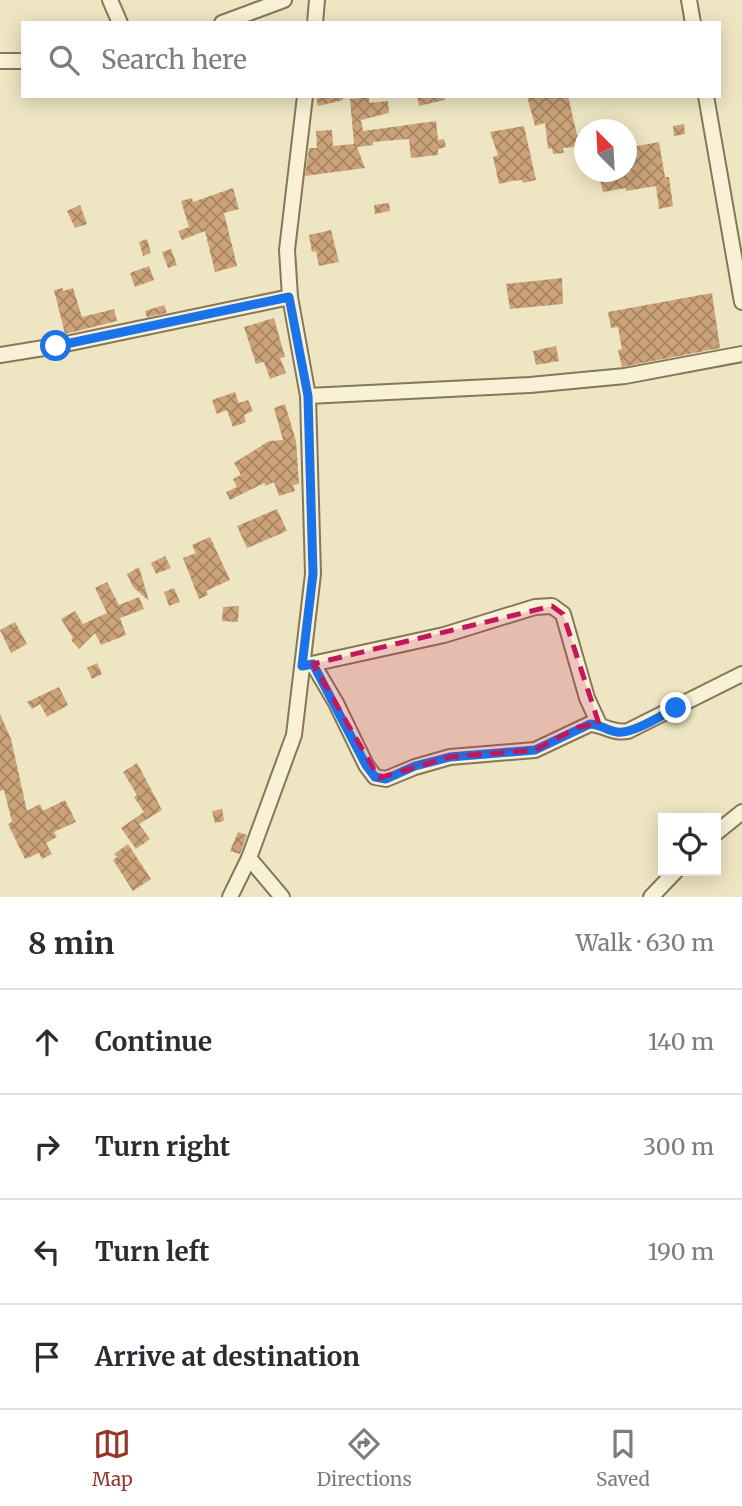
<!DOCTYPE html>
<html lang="en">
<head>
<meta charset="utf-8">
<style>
	:root { --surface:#fff; --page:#f2f2f3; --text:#2b2b33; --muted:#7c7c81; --line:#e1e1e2; --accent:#96342a }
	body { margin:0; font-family:Merriweather,serif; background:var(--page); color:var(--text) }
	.controls { position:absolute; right:21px; bottom:21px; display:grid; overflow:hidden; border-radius:0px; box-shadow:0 4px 18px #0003 }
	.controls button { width:63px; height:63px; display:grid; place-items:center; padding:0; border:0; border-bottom:2px solid var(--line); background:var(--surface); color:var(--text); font:35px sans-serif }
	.compass { position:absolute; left:574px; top:119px; width:63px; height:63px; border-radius:50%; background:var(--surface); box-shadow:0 4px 18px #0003; rotate:336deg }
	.stop { position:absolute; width:21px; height:21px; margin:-16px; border:5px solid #1a73e8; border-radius:50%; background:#fff }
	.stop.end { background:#1a73e8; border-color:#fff; box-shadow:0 2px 7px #0008 }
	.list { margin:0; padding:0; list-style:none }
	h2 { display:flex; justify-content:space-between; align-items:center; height:91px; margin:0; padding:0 28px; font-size:30px }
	h2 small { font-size:23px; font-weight:400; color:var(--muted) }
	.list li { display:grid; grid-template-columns:46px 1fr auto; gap:21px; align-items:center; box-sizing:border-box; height:105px; padding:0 28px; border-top:2px solid var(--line) }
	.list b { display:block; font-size:26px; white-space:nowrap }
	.list em { font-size:23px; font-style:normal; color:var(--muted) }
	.icon { flex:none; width:38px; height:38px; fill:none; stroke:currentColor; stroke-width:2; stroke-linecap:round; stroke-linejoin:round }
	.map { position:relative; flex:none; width:742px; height:897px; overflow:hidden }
	.search { position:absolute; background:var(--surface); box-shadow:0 4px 18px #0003; left:21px; right:21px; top:21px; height:77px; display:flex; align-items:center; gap:18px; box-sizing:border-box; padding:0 24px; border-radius:0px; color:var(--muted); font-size:26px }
	.sheet { height:511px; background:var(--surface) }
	nav { display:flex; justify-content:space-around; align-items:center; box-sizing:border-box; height:98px; border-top:2px solid var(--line); background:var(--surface); font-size:19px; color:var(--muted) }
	nav a { display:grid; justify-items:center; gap:4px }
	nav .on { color:var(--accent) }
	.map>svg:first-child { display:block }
</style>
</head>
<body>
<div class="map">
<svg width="742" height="897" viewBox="0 0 742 897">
	<defs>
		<pattern id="building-cross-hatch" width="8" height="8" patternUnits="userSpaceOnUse" patternTransform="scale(1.75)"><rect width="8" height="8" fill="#cca378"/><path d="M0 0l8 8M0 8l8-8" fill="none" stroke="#a68562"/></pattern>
	</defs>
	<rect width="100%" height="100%" fill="#eee5c2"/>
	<g fill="url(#building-cross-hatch)">
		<path d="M316,96H343V100L318,106Z"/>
		<path d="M417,96H445V100L419,106Z"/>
		<path d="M527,96H568L577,135L584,134V146L563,148L564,153L553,154L552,148L548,149L545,123L535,126Z"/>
		<path d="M369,97V103L388,101L389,113L361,120L363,131L436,121L438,140L444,139L446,147L438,149V155L411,158L409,139L373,142V145L357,147L365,168L305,176L309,148H317L316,131L332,130L333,146L354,144L350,99Z"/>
		<path d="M684,124L685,134L674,136L673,126Z"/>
		<path d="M524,126L536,180L523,183L522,180L512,181L499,184L493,157L498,155L490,132Z"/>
		<path d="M659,142L665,177H669L673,206L659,209L656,186L626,191V188L603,192L598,172H626V148Z"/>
		<path d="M233,188L239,209L224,213L237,266L215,272L205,231L182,240L178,231L189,227L181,201L192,198L193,202Z"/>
		<path d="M389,203L390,211L375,214L374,205Z"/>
		<path d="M80,205L87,224L75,228L67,211Z"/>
		<path d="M331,230L339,262L319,266L316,251L312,252L309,235Z"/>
		<path d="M147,239L151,253L143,256L139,242Z"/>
		<path d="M171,249L177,265L168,268L162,252Z"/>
		<path d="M149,266L154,280L135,287L130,273Z"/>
		<path d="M562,278L563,304L510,309L506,284Z"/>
		<path d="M63,288V291L73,288L82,317L114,309L117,321L65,334L54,290Z"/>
		<path d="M712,293L720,348L622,367L618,350L622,349L618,327L611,328L608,312Z"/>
		<path d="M164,305L167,313L147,317L145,311Z"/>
		<path d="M274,318L285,357L280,358L286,373L270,379L264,362L256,364L244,327Z"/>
		<path d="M556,346L559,361L536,365L533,351Z"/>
		<path d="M235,392L239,403L248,400L253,411L244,415L246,422L233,427L227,410L217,414L212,400Z"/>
		<path d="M285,404L296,441L299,484L293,485L295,491L279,496L274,482L266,486L264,483L230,500L226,492L237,487L233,479L241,475L234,463L269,441L283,440L274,408Z"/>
		<path d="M277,509L287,531L247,548L237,526Z"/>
		<path d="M210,537L230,580L206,591L208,595L199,599L183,558L196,553L192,545Z"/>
		<path d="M165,556L171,568L156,574L151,563Z"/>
		<path d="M139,567L149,601L133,587L127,574Z"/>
		<path d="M107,582L119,605L139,597L144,609L120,618L126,635L101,645L95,633L79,649L71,640L73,638L61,619L75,611L83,624L107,613L95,588Z"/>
		<path d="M174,588L180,602L169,606L164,592Z"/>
		<path d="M239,606L238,622L222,621L223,607Z"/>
		<path d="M15,622L27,644L11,653L0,630Z"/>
		<path d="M97,663L102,674L92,679L87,668Z"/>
		<path d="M59,687L68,705L47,717L40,704L32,709L27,702Z"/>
		<path d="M0,714L11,739L27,811L40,804L43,811L65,800L76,822L54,832L57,837L46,843L52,854L42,859L39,853L25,859L8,824L12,822L4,790L0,791Z"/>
		<path d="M137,763L162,810L139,824L150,839L136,849L121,828L144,812L134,797L137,795L123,772Z"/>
		<path d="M222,809L224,821L215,823L212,811Z"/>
		<path d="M238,832L247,835L240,854L230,851Z"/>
		<path d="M128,844L151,879L133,891L113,860L117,857L114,854Z"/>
	</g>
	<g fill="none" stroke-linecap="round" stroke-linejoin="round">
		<g stroke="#877659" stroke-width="18">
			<g id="minor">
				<path d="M110,0L120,23"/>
				<path d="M689,0L693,23"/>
				<path d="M222,23L284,0"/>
				<path d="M315,23L317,0"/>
				<path d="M0,61H23"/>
				<path d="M706,96L742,302"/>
				<path d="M0,355L56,346L290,297"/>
				<path d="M308,396L530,385L625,376L742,354"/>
				<path d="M313,664L336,703L366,765L375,777L386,779L415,767L450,757L535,750L590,724C604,725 614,734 628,731L742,674"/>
				<path d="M307,665L444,635L535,607L552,606L563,614L587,698L599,724"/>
				<path d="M716,833L742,812"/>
				<path d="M249,858L282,897"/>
				<path d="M230,897L249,858L294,735L313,574L308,396L290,297L287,250L305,96"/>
				<path d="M651,897L676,871"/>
			</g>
		</g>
		<use href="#minor" stroke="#f8f1d5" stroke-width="14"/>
	</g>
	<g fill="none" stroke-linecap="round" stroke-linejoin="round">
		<path stroke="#1a73e8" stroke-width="9" d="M56,346L289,297L308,396L313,574L302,666L313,664L366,765L375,777L386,779L415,766L450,757L535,750L590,724C600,724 607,731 617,732C633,734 662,715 676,708"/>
	</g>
	<path fill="#c2185b" fill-opacity="0.2" stroke="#c2185b" stroke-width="5" stroke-dasharray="14 9" stroke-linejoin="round" d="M552,606L563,614L599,724L579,727L535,750L450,757L379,778L313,664Z"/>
</svg>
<div class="controls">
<button><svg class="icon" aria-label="locate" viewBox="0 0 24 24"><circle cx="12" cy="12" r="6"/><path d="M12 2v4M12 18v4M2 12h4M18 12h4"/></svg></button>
</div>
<svg class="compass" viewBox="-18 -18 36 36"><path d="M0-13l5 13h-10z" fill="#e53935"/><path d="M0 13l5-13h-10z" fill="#7c7c81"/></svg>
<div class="stop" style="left:56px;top:346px"></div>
<div class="stop end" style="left:676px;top:708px"></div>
<div class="search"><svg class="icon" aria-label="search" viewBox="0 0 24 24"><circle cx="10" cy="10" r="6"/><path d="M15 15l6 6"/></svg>Search here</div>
</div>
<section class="sheet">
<h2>8 min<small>Walk · 630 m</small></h2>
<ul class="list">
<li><svg class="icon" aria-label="ahead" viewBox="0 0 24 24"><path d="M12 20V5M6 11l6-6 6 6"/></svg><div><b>Continue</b></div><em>140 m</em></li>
<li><svg class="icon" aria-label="right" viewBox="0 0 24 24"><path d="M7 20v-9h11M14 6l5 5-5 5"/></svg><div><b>Turn right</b></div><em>300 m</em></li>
<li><svg class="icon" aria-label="left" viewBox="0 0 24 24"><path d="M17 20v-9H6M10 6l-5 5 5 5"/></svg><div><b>Turn left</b></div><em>190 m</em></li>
<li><svg class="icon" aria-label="arrive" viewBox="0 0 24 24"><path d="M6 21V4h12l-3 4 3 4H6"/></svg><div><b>Arrive at destination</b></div></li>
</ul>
</section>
<nav>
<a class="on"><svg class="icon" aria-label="map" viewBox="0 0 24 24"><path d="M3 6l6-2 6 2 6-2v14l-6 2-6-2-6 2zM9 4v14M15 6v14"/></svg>Map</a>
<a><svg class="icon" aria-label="directions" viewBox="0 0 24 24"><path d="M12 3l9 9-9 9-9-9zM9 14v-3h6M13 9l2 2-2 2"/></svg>Directions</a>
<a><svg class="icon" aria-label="saved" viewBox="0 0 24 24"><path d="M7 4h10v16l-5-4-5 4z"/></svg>Saved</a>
</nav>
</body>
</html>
